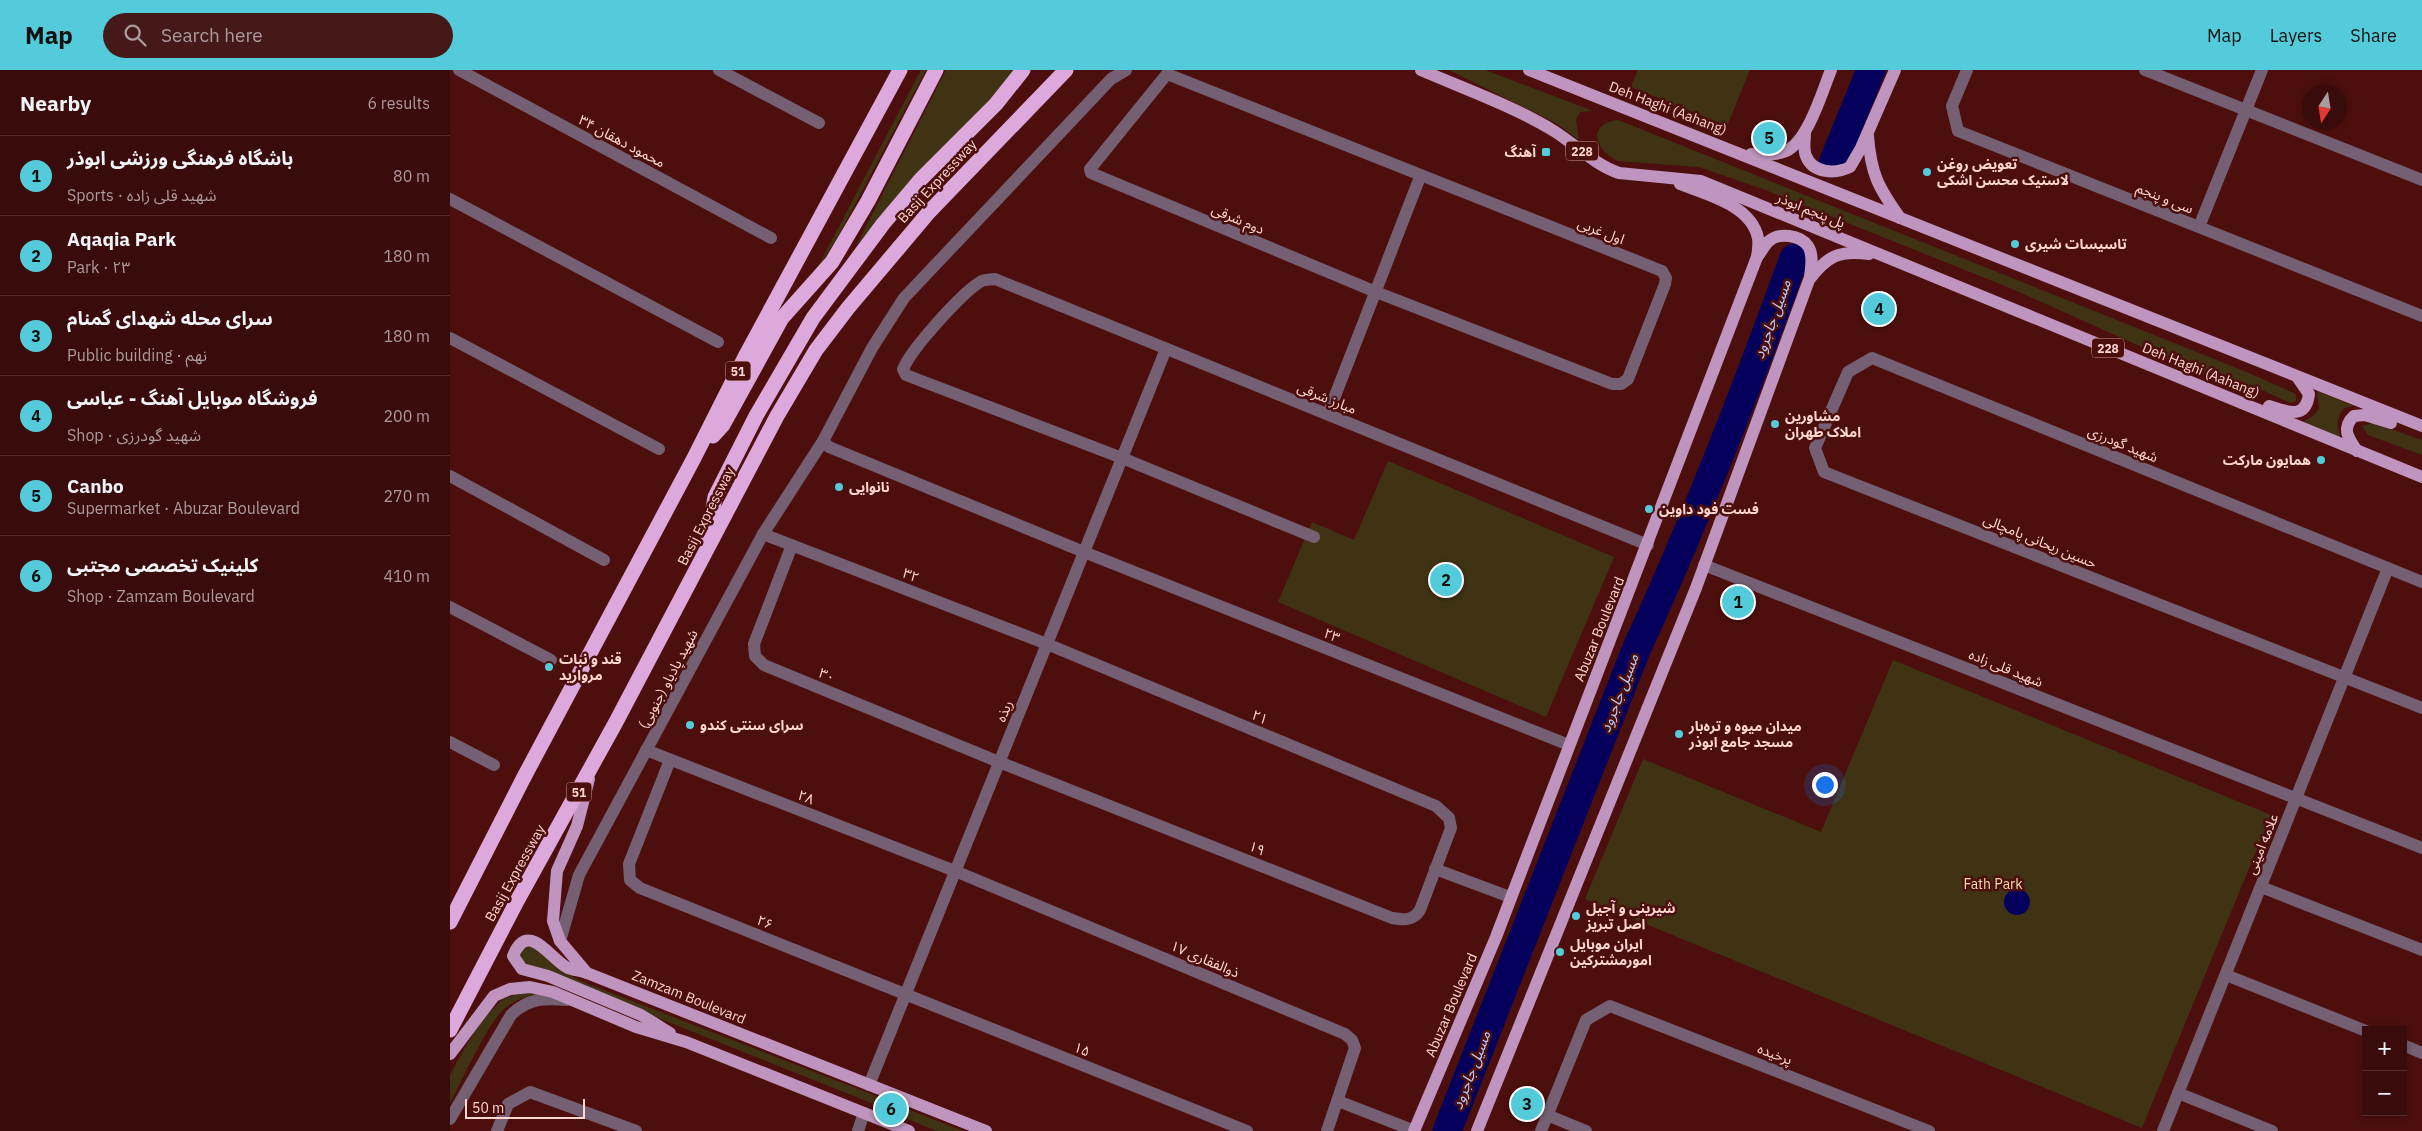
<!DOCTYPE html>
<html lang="en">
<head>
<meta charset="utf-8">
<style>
	:root { --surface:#390b0a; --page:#441918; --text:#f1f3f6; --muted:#ab9b9c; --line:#532b2b; --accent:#53cbda }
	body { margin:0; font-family:"IBM Plex Sans","Noto Sans Arabic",sans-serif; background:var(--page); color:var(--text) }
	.controls { position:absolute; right:15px; bottom:15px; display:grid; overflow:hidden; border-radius:0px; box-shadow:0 2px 8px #0003 }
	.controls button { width:45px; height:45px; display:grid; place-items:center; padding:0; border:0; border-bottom:1px solid var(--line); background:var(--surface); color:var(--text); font:25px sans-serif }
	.compass { position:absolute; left:1852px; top:15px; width:45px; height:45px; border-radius:50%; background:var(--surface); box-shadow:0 2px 8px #0003; rotate:192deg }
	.scale { position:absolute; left:15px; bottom:12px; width:120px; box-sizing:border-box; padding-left:5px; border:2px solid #ffd6d1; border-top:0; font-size:14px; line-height:18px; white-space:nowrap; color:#ffd6d1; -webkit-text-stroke:4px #4c0f0d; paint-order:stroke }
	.you { position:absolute; left:1374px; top:714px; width:18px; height:18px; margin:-12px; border:4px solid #fff; border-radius:50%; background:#1a73e8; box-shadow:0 0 0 8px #1a73e833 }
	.badge { display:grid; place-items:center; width:32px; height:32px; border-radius:50%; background:var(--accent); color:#111; font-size:16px; font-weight:700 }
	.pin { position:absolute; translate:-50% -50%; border:2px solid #fff; box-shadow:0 1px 5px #0006 }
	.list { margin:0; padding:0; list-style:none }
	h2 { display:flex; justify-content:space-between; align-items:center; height:65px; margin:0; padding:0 20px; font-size:21px }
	h2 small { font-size:16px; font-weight:400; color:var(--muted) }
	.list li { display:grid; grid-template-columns:32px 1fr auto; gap:15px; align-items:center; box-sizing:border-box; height:80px; padding:0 20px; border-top:1px solid var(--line) }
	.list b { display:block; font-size:19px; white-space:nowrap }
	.list p { margin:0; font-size:16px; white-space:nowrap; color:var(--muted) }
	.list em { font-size:16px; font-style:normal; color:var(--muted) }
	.icon { flex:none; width:28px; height:28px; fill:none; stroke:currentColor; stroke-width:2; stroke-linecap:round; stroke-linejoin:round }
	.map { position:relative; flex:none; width:1972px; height:1061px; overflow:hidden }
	header { display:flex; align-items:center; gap:30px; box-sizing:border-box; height:70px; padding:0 25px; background:var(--accent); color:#111 }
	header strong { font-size:24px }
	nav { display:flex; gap:28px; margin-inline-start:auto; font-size:18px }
	.search { width:350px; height:45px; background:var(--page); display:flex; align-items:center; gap:12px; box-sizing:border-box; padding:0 18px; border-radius:28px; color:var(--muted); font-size:19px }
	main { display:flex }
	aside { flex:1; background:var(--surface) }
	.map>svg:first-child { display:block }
</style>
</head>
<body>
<header>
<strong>Map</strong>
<div class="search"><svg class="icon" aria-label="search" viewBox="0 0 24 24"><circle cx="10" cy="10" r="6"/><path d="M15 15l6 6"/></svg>Search here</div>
<nav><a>Map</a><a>Layers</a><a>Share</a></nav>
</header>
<main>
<aside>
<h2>Nearby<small>6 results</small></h2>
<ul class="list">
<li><span class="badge">1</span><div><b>باشگاه فرهنگی ورزشی ابوذر</b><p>Sports · شهید قلی زاده</p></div><em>80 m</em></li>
<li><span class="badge">2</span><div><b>Aqaqia Park</b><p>Park · ۲۳</p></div><em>180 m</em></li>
<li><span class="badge">3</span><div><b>سرای محله شهدای گمنام</b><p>Public building · نهم</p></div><em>180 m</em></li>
<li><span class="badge">4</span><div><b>فروشگاه موبایل آهنگ - عباسی</b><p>Shop · شهید گودرزی</p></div><em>200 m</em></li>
<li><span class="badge">5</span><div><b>Canbo</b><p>Supermarket · Abuzar Boulevard</p></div><em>270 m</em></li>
<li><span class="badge">6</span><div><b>کلینیک تخصصی مجتبی</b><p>Shop · Zamzam Boulevard</p></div><em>410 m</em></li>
</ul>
</aside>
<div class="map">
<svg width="1972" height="1061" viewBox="0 0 1972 1061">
	<rect width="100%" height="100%" fill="#4c0f0d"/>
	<g fill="#403314">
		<path d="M471,0H476L390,163L363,206Z"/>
		<path d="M496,0H565L548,23L463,110L406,176Z"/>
		<path d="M999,0H1035L1143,41L1130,42L1126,50L1129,70L1106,53Z"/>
		<path d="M1188,0H1300L1277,56L1181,17Z"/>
		<path d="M1168,50L1799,303L1846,324V331L1840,333L1810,319L1761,308L1560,218L1313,119L1249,97L1168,91C1145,80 1136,54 1168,50Z"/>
		<path d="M1867,321L1904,336L1894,338C1886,349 1886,355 1891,368L1852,352L1863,346L1869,339Z"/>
		<path d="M1923,353L1972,370V385L1918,365L1912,356Z"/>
		<path d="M938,391L1164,487L1096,647L828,532L862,452L904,470Z"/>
		<path d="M1443,590L1821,745L1692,1058L1135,829L1193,689L1371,762Z"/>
		<path d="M83,876L114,902L131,911L431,1028L429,1036L75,895L70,887L72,879Z"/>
		<path d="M72,922L95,924C79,925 68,928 55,938C38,952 12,1011 0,1033V1005L15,977L34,948L53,929Z"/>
		<path d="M437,1031L503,1057L513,1061H487L434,1040Z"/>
	</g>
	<circle fill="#04005c" cx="1567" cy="832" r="13"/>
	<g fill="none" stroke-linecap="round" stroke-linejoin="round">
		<g stroke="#04005c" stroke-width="29">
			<path d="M1383,93L1421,0"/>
			<path d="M997,1061L1186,580C1245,452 1296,321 1344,188"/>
		</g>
		<g stroke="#745f73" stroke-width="12">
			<path d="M9,0L321,168"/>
			<path d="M269,0L369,53"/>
			<path d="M1517,0L1502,36L1508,61L1972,246"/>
			<path d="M1695,0L1972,110"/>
			<path d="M717,4L1212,201L1216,208L1215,214L1178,309L1171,314H1162L926,222L641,103L640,99Z"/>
			<path d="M0,129L268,272"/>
			<path d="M1749,157L1812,0"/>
			<path d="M0,268L209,379"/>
			<path d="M878,344L970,107"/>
			<path d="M373,371L379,377L634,482L1119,675"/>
			<path d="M0,406L154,490"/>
			<path d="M313,464L597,574L986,736L999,748L1001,758L970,840C963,851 954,850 942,848L549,692L314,595L305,586L304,574L342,475"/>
			<path d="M864,467L672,388L456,305L453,299C462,278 511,224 530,212C534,209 540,210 545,209L1198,475"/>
			<path d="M1254,495L1972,778"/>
			<path d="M1972,512L1422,288L1398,302L1365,378L1374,402L1972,638"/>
			<path d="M0,537L101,590"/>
			<path d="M0,672L44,695"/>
			<path d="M196,680L505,801L895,964L902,970L905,978L877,1061"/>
			<path d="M220,690L179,794L180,810L190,818L797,1061"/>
			<path d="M985,799L1060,827"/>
			<path d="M1811,817L1972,880"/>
			<path d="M110,871L129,805L313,464L373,371L422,278L454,228L661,9L676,0"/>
			<path d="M1776,905L1916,961"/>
			<path d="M1953,975L1972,983"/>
			<path d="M419,1015L716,279"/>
			<path d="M1728,1023L1822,1061"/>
			<path d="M888,1031L965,1061"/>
			<path d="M1097,1045L1136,1061"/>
			<path d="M0,1049L61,945C78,928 95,928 117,930"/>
			<path d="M47,1061L58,1034L80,1022L186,1061"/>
			<path d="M408,1061L414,1043"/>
			<path d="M1091,1061L1136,950L1160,936L1479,1061"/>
			<path d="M1713,1061L1938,498"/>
		</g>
		<g stroke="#bf94be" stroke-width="12">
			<path d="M971,0C1015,19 1063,36 1104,61C1126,75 1145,95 1169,103L1251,111L1972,407"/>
			<path d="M1079,0L1972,356"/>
			<path d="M1355,62C1355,70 1353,79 1356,86C1363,104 1386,104 1400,97L1411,78L1445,0"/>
			<path d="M1418,66C1421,104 1428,117 1450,148"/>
			<path d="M1301,84C1313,84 1325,86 1336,81C1358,71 1372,22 1381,0"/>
			<path d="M1307,187C1311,183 1314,175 1319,171C1329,162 1350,165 1358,176C1364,185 1361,198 1360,207"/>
			<path d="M1819,336C1837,342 1856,350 1859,324L1848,308"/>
			<path d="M1907,381C1898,368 1891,358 1904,346L1915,345L1941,353"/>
			<path d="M139,709L127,756L107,801L103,851L110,871L137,903L536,1061"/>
			<path d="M137,903C131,901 124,900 118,898C100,889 78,849 63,886L72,899L98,906L191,945L220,963"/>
			<path d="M0,984L44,926L60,919L80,917L103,922L186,957L236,972L459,1061"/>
			<path d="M964,1061L1046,867L1307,187C1308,181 1309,174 1308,168C1301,135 1257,125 1230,114"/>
			<path d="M1027,1061L1246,518L1359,210C1377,186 1389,180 1419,184"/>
		</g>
		<g stroke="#dda8dc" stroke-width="15">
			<path d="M263,366L273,355L332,248L382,192L418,131L486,0"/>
			<path d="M258,466L265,427L306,346L363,248L433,154L471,109L546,34L573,0"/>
			<path d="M0,852L73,709L244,388L296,285L450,0"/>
			<path d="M0,960L67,831L166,652L327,346L366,280L398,238L479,142L616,0"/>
		</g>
	</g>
	<g fill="#53cbda" stroke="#4c0f0d" stroke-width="2">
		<rect x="1091" y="77" width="10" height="10" rx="2.5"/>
		<circle cx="1477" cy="102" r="5"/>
		<circle cx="1565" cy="174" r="5"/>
		<circle cx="1325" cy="354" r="5"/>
		<circle cx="1871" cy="390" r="5"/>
		<circle cx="389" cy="417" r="5"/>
		<circle cx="1199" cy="439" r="5"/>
		<circle cx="99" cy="597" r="5"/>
		<circle cx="240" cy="655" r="5"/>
		<circle cx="1229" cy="664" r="5"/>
		<circle cx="1126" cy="846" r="5"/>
		<circle cx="1110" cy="882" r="5"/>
	</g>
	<g text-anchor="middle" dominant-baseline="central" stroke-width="5" stroke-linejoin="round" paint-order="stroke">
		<g fill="#4c0f0d" stroke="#c99a96" stroke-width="1">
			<rect x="1116" y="71.5" width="32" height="19" rx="4"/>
			<rect x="1642" y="268.5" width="32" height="19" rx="4"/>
			<rect x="275.5" y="291.5" width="25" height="19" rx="4"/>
			<rect x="116.5" y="712.5" width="25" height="19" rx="4"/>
		</g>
		<g font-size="12" font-weight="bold" fill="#ffd6d1">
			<text x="1132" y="81">228</text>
			<text x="1658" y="278">228</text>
			<text x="288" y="301">51</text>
			<text x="129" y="722">51</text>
		</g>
		<g font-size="14" fill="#ffd6d1" stroke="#4c0f0d">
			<text transform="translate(1218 38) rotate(21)">Deh Haghi (Aahang)</text>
			<text transform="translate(172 71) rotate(28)">محمود دهقان ۳۴</text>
			<text transform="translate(487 111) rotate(-47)">Basij Expressway</text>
			<text transform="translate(1715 128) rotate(22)">سی و پنجم</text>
			<text transform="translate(1361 140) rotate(22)">پل پنجم ابوذر</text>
			<text transform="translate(788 149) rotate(23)">دوم شرقی</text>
			<text transform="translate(1151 161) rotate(21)">اول غربی</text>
			<text transform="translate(1751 300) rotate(22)">Deh Haghi (Aahang)</text>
			<text transform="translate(877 328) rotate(22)">مبارز شرقی</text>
			<text transform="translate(1673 374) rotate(22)">شهید گودرزی</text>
			<text transform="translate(256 446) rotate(-63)">Basij Expressway</text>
			<text transform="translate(1590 471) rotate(22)">حسین ریحانی پامچالی</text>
			<text transform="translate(461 505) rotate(21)">۳۲</text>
			<text transform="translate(1149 559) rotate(-68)">Abuzar Boulevard</text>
			<text transform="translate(882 565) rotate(22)">۲۳</text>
			<text transform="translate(1556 598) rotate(22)">شهید قلی زاده</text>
			<text transform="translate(377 605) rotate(23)">۳۰</text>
			<text transform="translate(218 609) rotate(-62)">شهید پادیاو (جنوبی)</text>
			<text transform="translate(554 641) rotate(-68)">ربذه</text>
			<text transform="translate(810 647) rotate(23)">۲۱</text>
			<text transform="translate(356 727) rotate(21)">۲۸</text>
			<text transform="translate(1812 774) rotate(-68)">علامه امینی</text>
			<text transform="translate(807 778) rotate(22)">۱۹</text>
			<text transform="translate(65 803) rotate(-61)">Basij Expressway</text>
			<text transform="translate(315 852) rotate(22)">۲۶</text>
			<text transform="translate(755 889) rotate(23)">ذوالفقاری ۱۷</text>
			<text transform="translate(239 927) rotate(22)">Zamzam Boulevard</text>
			<text transform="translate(1001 935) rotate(-67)">Abuzar Boulevard</text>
			<text transform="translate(632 979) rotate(22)">۱۵</text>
			<text transform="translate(1325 984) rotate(21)">پرخیده</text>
		</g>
		<g font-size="14" font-weight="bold" fill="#ffd6d1" stroke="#4c0f0d" text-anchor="start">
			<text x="1086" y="82" text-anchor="end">آهنگ</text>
			<text x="1487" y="94">تعویض روغن<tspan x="1487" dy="16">لاستیک محسن اشکی</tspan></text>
			<text x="1575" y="174">تاسیسات شیری</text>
			<text x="1335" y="346">مشاورین<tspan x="1335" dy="16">املاک طهران</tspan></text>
			<text x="1861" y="390" text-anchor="end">همایون مارکت</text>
			<text x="399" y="417">نانوایی</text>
			<text x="1209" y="439">فست فود داوین</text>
			<text x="109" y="589">قند و نبات<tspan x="109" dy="16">مروارید</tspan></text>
			<text x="250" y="655">سرای سنتی کندو</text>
			<text x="1239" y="656">میدان میوه و تره‌بار<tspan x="1239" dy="16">مسجد جامع ابوذر</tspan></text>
			<text x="1136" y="838">شیرینی و آجیل<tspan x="1136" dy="16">اصل تبریز</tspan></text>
			<text x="1120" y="874">ایران موبایل<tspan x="1120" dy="16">امورمشترکین</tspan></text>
		</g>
		<g font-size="14" fill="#f5dfab" stroke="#4c0f0d">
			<text x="1543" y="814">Fath Park</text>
		</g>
		<g font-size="15" font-style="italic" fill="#b6cafa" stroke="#4c0f0d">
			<text transform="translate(1322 249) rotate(-70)">مسیل جاجرود</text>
			<text transform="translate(1169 623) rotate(-69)">مسیل جاجرود</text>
			<text transform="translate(1021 1000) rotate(-69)">مسیل جاجرود</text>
		</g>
	</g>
</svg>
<div class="controls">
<button>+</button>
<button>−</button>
</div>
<svg class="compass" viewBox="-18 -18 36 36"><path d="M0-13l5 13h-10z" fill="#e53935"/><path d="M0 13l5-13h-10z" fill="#ab9b9c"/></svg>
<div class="scale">50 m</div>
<div class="you"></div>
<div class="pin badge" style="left:1288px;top:532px">1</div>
<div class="pin badge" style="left:996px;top:510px">2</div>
<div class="pin badge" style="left:1077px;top:1034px">3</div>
<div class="pin badge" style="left:1429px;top:239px">4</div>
<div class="pin badge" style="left:1319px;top:68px">5</div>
<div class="pin badge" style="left:441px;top:1039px">6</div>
</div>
</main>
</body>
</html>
